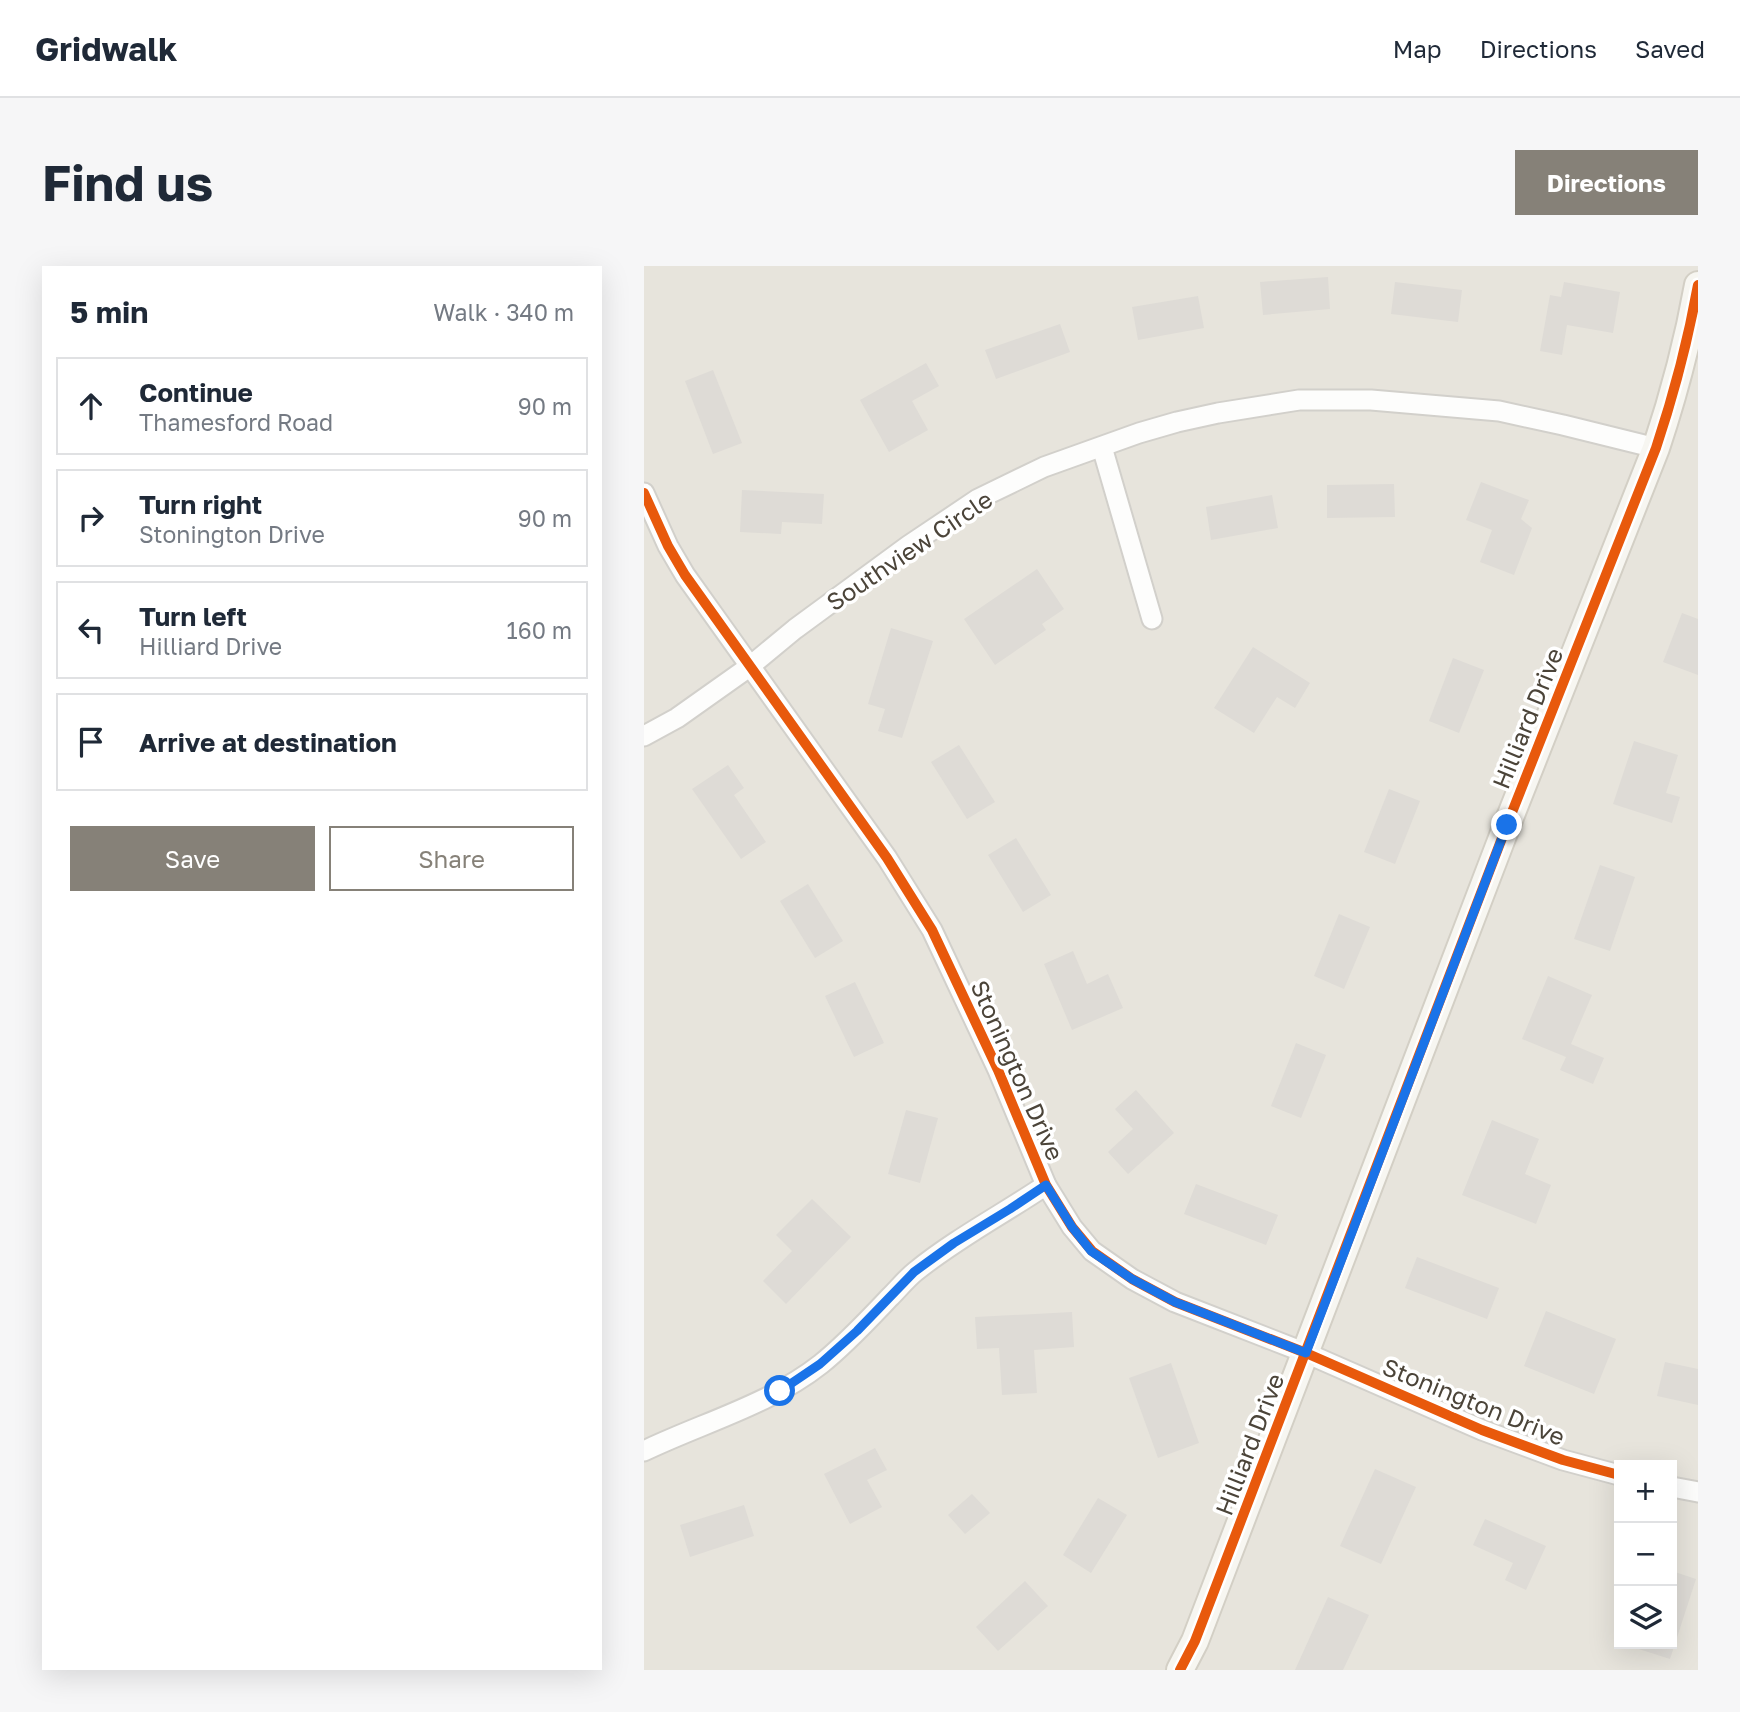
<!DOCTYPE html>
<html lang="en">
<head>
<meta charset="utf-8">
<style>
	:root { --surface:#fff; --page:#f6f6f7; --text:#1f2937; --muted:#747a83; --line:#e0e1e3; --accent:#868178 }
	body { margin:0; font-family:"Golos Text",sans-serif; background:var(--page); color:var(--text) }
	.controls { position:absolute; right:21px; bottom:21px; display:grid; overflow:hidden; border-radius:0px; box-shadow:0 7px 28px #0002 }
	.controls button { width:63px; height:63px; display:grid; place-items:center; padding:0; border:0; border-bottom:2px solid var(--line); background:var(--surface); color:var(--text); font:35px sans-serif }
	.stop { position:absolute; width:21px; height:21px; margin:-16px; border:5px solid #1a73e8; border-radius:50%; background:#fff }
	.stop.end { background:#1a73e8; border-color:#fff; box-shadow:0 2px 7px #0008 }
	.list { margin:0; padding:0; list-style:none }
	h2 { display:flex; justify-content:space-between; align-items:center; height:91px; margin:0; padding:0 28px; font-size:30px }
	h2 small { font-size:23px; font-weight:400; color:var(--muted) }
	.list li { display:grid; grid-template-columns:46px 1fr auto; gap:21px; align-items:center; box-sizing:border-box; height:98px; margin:0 14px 14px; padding:0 14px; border:2px solid var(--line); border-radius:0px }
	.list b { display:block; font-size:26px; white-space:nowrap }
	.list p { margin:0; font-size:23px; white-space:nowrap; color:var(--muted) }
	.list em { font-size:23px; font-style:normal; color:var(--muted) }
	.actions { display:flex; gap:14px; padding:21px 28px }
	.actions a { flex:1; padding:16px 0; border:2px solid var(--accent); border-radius:0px; text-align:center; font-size:24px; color:var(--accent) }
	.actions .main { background:var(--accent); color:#fff }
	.icon { flex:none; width:38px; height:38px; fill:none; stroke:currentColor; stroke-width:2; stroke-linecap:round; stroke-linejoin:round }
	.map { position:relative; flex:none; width:1054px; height:1404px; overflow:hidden; border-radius:0px }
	header { display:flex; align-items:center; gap:42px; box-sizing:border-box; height:98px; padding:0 35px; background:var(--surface); border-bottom:2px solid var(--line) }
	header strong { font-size:33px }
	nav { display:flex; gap:38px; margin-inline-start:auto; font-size:24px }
	.intro { display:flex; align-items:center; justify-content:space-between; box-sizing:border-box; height:168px; padding:0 42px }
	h1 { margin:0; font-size:49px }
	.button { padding:18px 32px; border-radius:0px; background:var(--accent); color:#fff; font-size:24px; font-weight:700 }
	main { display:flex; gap:42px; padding:0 42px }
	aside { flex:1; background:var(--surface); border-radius:0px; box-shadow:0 7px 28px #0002 }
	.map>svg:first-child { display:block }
</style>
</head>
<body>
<header>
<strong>Gridwalk</strong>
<nav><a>Map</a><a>Directions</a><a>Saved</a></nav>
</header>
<div class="intro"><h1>Find us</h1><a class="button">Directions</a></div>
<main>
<aside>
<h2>5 min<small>Walk · 340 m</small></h2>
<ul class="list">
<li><svg class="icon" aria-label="ahead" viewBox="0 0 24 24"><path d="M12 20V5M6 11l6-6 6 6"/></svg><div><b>Continue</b><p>Thamesford Road</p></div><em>90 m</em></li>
<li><svg class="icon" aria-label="right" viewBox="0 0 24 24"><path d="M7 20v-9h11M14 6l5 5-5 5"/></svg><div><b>Turn right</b><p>Stonington Drive</p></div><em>90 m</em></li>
<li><svg class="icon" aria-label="left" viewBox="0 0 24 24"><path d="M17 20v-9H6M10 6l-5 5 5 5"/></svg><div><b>Turn left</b><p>Hilliard Drive</p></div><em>160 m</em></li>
<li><svg class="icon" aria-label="arrive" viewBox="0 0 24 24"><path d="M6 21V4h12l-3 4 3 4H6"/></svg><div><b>Arrive at destination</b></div></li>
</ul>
<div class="actions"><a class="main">Save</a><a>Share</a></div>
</aside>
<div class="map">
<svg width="1054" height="1404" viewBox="0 0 1054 1404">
	<rect width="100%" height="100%" fill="#f4f2ee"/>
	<path fill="#e7e4dc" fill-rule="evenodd" d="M0,0H1054V1404H0ZM975,1199H1028V1378H975Z"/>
	<g fill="#dedbd6">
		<path d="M684,11L686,43L619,49L616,16Z"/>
		<path d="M751,16L818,24L814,56L747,48Z"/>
		<path d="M920,16L976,26L969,67L923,59L918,89L896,85L906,29L917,31Z"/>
		<path d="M554,30L560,62L494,74L488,41Z"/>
		<path d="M416,58L426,86L352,113L341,84Z"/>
		<path d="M282,97L295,120L268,135L284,164L245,186L216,134Z"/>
		<path d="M69,104L98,177L69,188L41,115Z"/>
		<path d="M837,216L885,234L877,253L888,262L870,309L836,296L848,264L822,254Z"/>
		<path d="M750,218L751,251L683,252V219Z"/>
		<path d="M98,224L180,228L178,258L138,256L137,268L96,266Z"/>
		<path d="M628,229L634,262L567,274L562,241Z"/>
		<path d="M393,303L420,343L398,358L402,364L351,399L320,353Z"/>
		<path d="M1038,347L1054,353V409L1019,396Z"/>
		<path d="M247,362L289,375L258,472L234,465L241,443L224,438Z"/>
		<path d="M609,381L666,417L651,442L633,431L610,467L570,442Z"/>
		<path d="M809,392L840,404L815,467L785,455Z"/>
		<path d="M990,475L1034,489L1022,527L1036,531L1028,557L969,538Z"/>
		<path d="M315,479L351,536L323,553L287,496Z"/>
		<path d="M84,499L100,522L90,529L122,576L97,593L48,523Z"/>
		<path d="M745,523L776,535L751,598L720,586Z"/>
		<path d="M372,572L407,629L379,646L344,589Z"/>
		<path d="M956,599L991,611L966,685L930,673Z"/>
		<path d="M164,618L199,675L171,692L136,635Z"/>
		<path d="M695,648L726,661L700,723L670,710Z"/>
		<path d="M429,685L443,718L464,708L479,742L428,764L400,698Z"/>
		<path d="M904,710L948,729L927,778L960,792L949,818L916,804L922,791L878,773Z"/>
		<path d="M211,716L240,777L210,791L181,730Z"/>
		<path d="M652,777L682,789L657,852L627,840Z"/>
		<path d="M492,824L530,867L484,908L464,886L489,863L471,843Z"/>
		<path d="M262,844L294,852L276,917L244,908Z"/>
		<path d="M848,854L895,873L881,908L907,919L892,958L818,929Z"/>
		<path d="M552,918L634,949L622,979L540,948Z"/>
		<path d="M168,933L207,971L142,1038L119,1015L148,985L132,969Z"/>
		<path d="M773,991L855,1022L843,1053L761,1022Z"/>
		<path d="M902,1045L972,1073L950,1128L880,1100Z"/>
		<path d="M428,1046L430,1081L390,1084L393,1127L358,1129L355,1082L333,1083L331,1051Z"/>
		<path d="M1021,1096L1054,1103V1139L1013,1130Z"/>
		<path d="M527,1097L555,1177L514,1192L485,1112Z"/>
		<path d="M231,1182L243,1204L223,1214L238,1241L206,1258L180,1208Z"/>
		<path d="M731,1203L772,1221L737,1298L696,1280Z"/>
		<path d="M328,1228L346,1247L321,1268L304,1249Z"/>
		<path d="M454,1232L483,1249L447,1307L419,1289Z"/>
		<path d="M100,1239L110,1270L46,1291L36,1259Z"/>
		<path d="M841,1253L902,1280L882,1324L861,1314L869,1297L829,1279Z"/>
		<path d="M1028,1305L1052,1313L1026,1393L979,1378H1028Z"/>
		<path d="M381,1315L404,1340L354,1385L332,1361Z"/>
		<path d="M684,1331L725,1349L699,1404H651Z"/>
	</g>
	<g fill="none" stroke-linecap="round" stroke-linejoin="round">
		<g stroke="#d2d0cb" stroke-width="23">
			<g id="street">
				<path d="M458,181L508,353"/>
				<path d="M0,227L24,280L41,309L243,592L288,664L354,804L402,919L428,961L448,985L488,1013L531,1036L662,1087L838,1164L919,1194L975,1209"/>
				<path d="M0,470L33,452L105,401L151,363L264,280L334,233L400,201L495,167L533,156L574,147L655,134H727L855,145L919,159L1012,182"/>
				<path d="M0,1185C58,1157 125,1139 177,1098C202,1078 224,1054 246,1031C255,1022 263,1012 272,1005C313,972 359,948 402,919"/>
				<path d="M1028,1221L1054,1226"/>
			</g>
		</g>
		<g stroke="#d3cfc5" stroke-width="30">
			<path id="secondary" d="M536,1404L551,1375L863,559L1012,182C1030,128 1044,75 1054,19"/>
		</g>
		<use href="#street" stroke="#fdfdfc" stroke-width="19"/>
		<use href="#secondary" stroke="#f7f6f1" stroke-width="26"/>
		<g stroke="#fff" stroke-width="15">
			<g id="cycleway">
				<path d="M0,227L24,280L41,309L243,592L288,664L354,804L402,919L428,961L448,985L488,1013L531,1036L662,1087L838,1164L919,1194L975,1209"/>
				<path d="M536,1404L551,1375L863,559L1012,182C1030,128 1044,75 1054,19"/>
			</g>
		</g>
		<use href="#cycleway" stroke="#e8590c" stroke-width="10"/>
	</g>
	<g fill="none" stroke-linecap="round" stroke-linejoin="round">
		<path stroke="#1a73e8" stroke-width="9" d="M136,1125L176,1098L213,1065L270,1006L310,977L366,943L402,919L428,961L447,985L488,1013L531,1036L662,1087L863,559"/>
	</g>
	<g text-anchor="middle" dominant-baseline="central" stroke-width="7" stroke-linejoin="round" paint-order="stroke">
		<g font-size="24" fill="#4b4439" stroke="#fff">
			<text transform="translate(265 284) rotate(-34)">Southview Circle</text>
			<text transform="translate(883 452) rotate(-68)">Hilliard Drive</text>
			<text transform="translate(374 804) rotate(66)">Stonington Drive</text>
			<text transform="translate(830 1135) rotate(22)">Stonington Drive</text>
			<text transform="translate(605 1178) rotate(-69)">Hilliard Drive</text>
		</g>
	</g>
</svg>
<div class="controls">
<button>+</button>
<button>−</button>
<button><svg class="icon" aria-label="layers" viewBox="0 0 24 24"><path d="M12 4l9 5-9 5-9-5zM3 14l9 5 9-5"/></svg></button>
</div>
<div class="stop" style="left:136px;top:1125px"></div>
<div class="stop end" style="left:863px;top:559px"></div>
</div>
</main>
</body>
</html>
